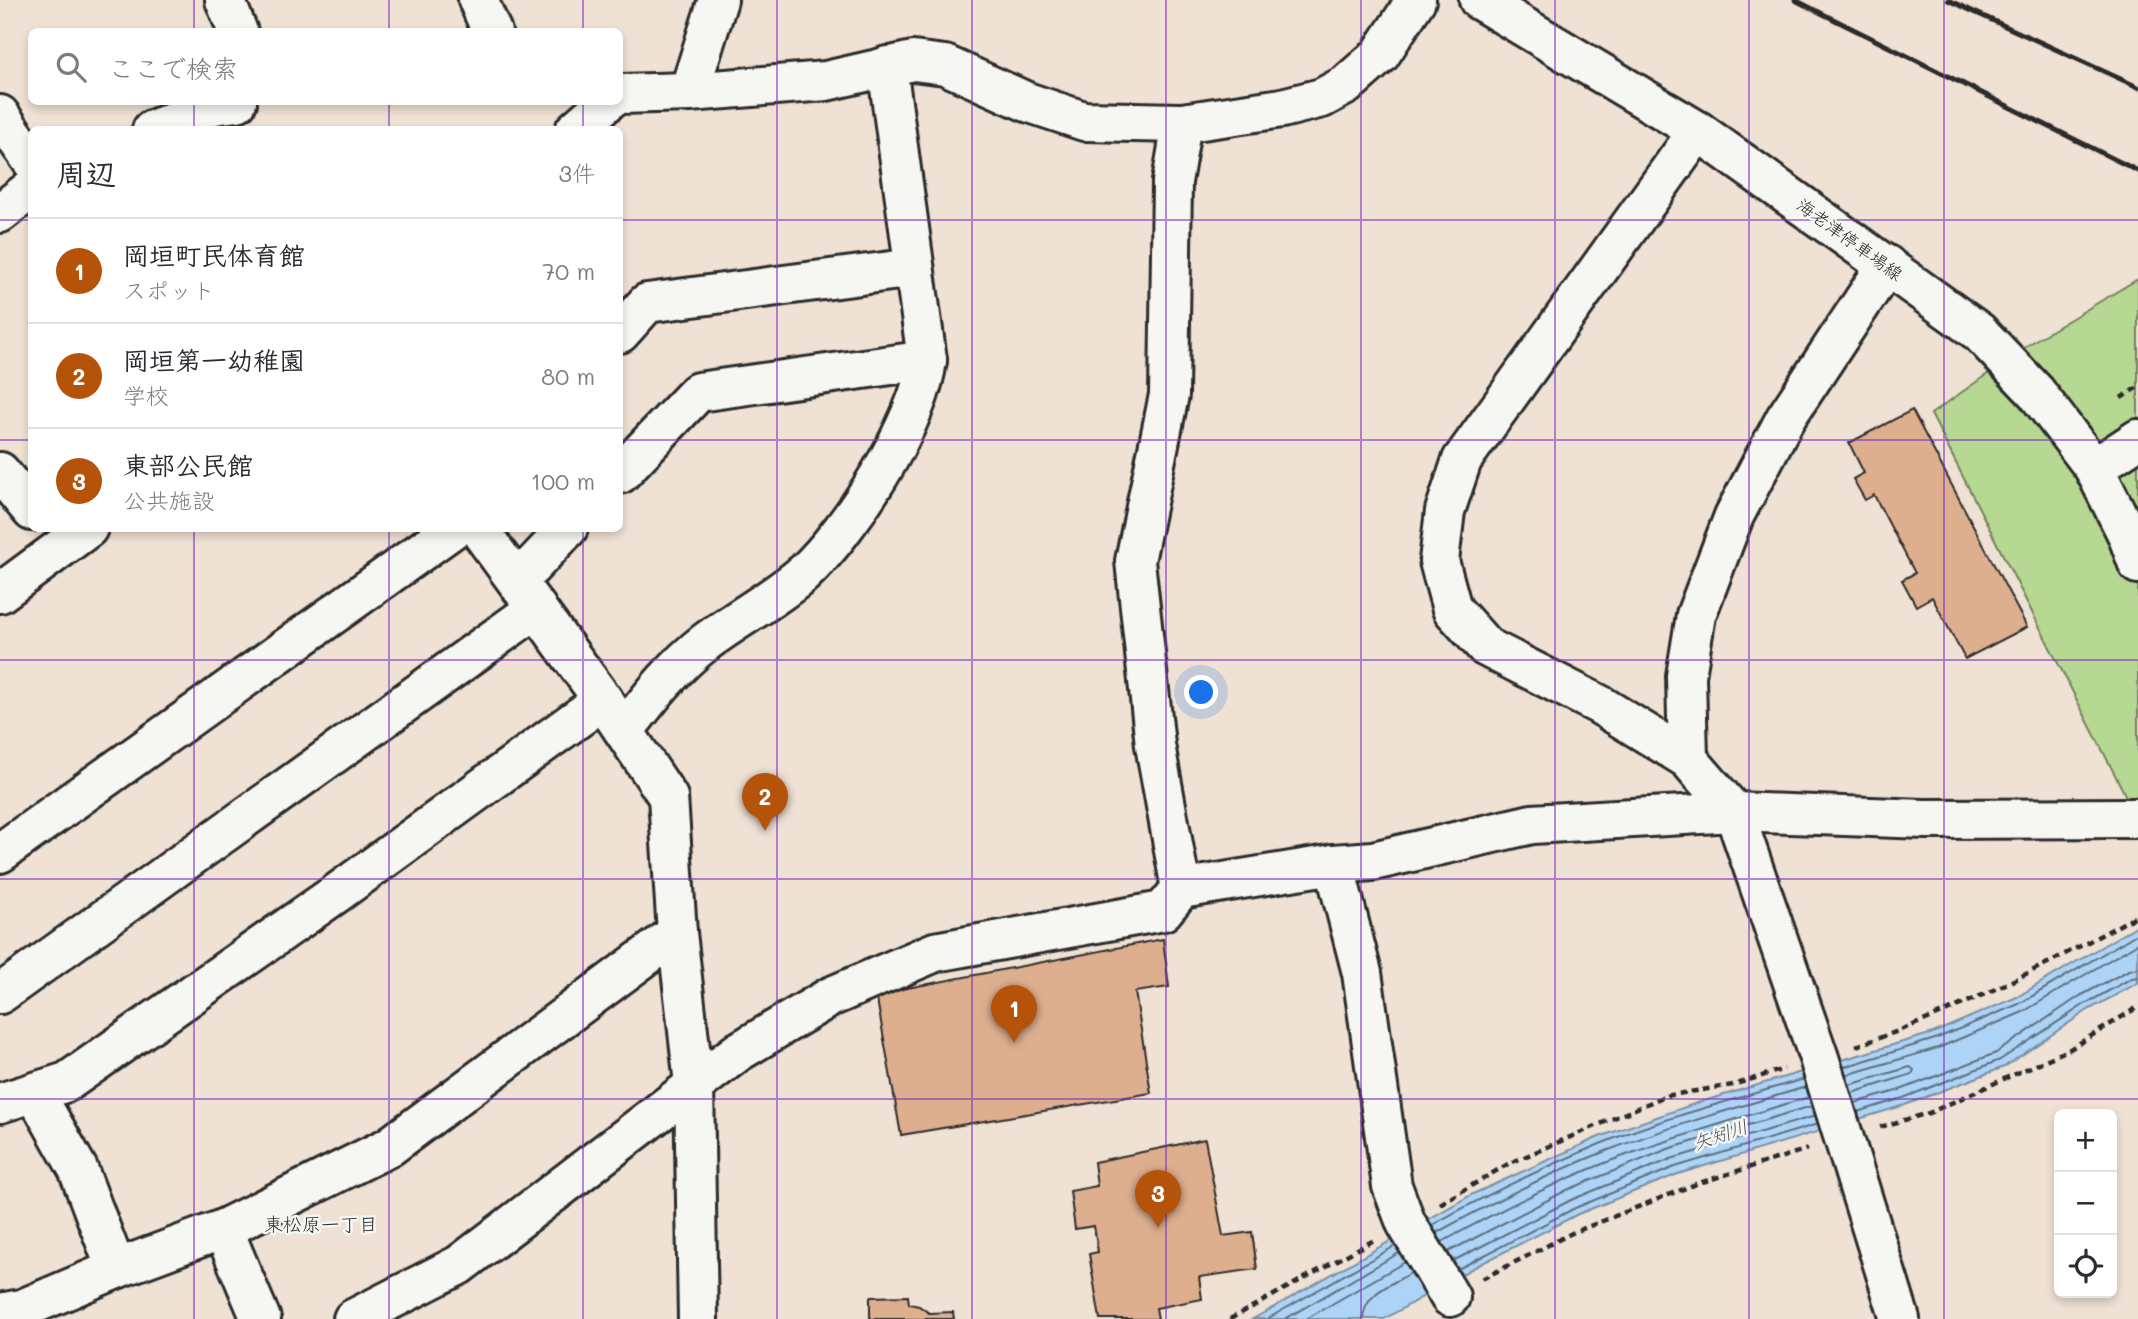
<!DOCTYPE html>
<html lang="ja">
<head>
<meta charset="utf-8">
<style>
	:root { --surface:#fff; --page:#f2f2f3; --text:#2b2b33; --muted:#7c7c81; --line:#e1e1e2; --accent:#b45309 }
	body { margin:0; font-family:Mali,"Klee One",sans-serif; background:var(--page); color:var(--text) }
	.controls { position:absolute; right:21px; bottom:21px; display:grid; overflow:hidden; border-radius:10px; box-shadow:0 4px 10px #0003 }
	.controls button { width:63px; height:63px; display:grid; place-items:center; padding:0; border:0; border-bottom:2px solid var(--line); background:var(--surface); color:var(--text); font:35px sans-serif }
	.you { position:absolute; left:1202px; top:693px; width:24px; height:24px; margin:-18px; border:5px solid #fff; border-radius:50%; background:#1a73e8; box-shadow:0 0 0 10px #1a73e833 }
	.badge { display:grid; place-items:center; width:46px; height:46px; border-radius:50%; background:var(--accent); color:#fff; font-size:23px; font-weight:700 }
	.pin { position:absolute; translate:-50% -58px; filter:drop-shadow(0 2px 4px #0008) }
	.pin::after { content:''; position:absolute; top:37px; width:24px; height:21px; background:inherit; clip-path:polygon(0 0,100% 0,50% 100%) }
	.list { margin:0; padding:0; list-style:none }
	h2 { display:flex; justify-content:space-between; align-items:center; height:91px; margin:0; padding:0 28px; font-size:30px }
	h2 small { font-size:23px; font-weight:400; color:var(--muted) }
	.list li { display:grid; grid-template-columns:46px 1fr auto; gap:21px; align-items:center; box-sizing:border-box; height:105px; padding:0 28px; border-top:2px solid var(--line) }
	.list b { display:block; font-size:26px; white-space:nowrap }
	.list p { margin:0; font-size:23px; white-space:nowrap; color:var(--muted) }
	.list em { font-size:23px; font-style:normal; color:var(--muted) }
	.icon { flex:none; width:38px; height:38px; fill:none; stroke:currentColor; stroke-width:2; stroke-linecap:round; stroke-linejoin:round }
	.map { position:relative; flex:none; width:2138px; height:1319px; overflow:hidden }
	.search { position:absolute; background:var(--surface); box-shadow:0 4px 10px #0003; left:28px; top:28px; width:595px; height:77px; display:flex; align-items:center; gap:18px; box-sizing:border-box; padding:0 24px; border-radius:10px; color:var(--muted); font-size:26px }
	.panel { position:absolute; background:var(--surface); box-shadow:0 4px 10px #0003; left:28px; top:126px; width:595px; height:406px; border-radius:10px }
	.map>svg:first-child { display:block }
</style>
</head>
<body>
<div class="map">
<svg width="2138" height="1319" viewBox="0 0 2138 1319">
	<rect width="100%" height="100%" fill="#efe1d4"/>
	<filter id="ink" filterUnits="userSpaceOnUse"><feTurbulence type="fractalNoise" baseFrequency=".0143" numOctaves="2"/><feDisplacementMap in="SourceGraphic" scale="14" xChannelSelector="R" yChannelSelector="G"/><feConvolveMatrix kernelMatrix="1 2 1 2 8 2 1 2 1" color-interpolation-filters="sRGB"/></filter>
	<g filter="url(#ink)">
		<path fill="#b7d892" stroke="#71825e" stroke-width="2" d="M2138,279V820L1931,414L2037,339Z"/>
		<path fill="#add4f7" stroke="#7990a5" stroke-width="2" d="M2138,925V983L2088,1010L2004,1067L1905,1105L1678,1174L1578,1214L1471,1269L1384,1319H1253L1473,1194L1599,1137L1697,1103L1933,1033L2017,997Z"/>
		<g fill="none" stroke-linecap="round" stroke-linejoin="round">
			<g stroke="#5f6f7d" stroke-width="2">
				<path d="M1844,1067L1935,1039L2019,1004L2138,933"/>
				<path d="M1846,1075L1938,1048L2023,1012L2138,943"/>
				<path d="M1849,1085L1910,1067L1914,1070L1912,1074L1852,1093"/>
				<path d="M1855,1103L1900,1090L1996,1053L2080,996L2129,970L2138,968"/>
				<path d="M1858,1112L1903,1098L2000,1060L2085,1004L2132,978L2138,977"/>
				<path d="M1432,1225C1486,1195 1543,1168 1600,1144C1666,1117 1736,1099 1804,1079"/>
				<path d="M1436,1233C1491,1203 1548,1174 1606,1151C1671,1126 1739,1107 1806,1087"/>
				<path d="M1442,1242C1496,1212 1553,1183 1610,1161C1676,1136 1743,1117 1809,1097"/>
				<path d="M1448,1252L1567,1190L1668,1149L1812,1106"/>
				<path d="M1453,1261L1571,1200L1671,1159L1815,1116"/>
				<path d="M1458,1269L1575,1208L1675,1167L1818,1124"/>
				<path d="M1267,1319L1395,1246"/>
				<path d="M1285,1319L1399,1253"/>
				<path d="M1306,1319L1405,1262"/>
				<path d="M1363,1319C1364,1293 1392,1284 1411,1273"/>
			</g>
		</g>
		<g fill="#deaf8f" stroke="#2b2b2b" stroke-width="2">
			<path d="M1912,410L2027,627L1965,659L1932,597L1916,606L1902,580L1915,573L1874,495L1865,500L1853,479L1864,473L1849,443Z"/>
			<path d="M1163,939L1169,987L1135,992L1151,1093L901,1135L876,994Z"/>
			<path d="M1205,1139L1223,1236L1252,1232L1257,1269L1199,1277L1202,1299L1156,1308L1158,1319H1100L1089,1254L1098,1252L1094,1226L1075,1229L1070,1191L1097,1186L1094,1162Z"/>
			<path d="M908,1296L909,1304L919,1306L929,1313L953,1312L954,1319H870V1297Z"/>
		</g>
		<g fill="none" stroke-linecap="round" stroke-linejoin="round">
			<g stroke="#2b2b2b" stroke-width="44">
				<g id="street">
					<path d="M225,0L238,32"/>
					<path d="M478,0L492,32"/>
					<path d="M689,92L718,0"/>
					<path d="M620,94L689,92L826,81L913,61L945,65L1027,102L1084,121L1182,123L1282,108L1322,98L1346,85L1380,55L1416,0"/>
					<path d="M0,115L32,161"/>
					<path d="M152,130L214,105L237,102"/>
					<path d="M575,130L607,102"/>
					<path d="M1698,131L1462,460L1445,511L1439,561L1452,609L1486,647L1600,705L1688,759L1734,812L1819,1058L1900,1319"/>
					<path d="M0,213L32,188"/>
					<path d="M620,333L647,303L914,268"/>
					<path d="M0,472L32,511"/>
					<path d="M620,474L698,392L927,360"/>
					<path d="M478,528L603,700L668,797L677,933L694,1084L698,1319"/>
					<path d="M518,581L568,528"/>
					<path d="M0,593L88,528"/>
					<path d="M624,731C649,699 674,666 707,641C738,618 774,599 803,574C850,531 919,423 927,360L887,66"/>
					<path d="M1688,759L1686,676L1696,615L1734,516L1785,419L1887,265"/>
					<path d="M0,853L454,528"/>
					<path d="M1334,864L1362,973L1392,1186L1406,1223L1450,1297"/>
					<path d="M1181,889L1155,745L1135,561L1169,395L1172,182L1182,123"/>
					<path d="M0,994L537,608"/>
					<path d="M35,1093L78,1169L116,1269"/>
					<path d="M0,1103L67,1082L337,893L603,700"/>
					<path d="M223,1229L389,1147L677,933"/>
					<path d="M0,1313L22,1309L116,1269L223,1229L261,1319"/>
					<path d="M353,1319L459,1265L738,1052L830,997L935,952L1163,911L1181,889L1334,864L1373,861L1532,824L1734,812L1925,819L2138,818"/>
				</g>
			</g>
			<g stroke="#2b2b2b" stroke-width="44">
				<g id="secondary">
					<path d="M1479,0L1698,131L1979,332L2036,392L2094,468L2127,534L2138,564"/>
					<path d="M2094,468L2138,439"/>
				</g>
			</g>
			<g stroke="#2b2b2b" stroke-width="4.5" stroke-dasharray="7 5" stroke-linecap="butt">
				<path d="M2121,398L2138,387"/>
				<path d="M1856,1046C1955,1013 2046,965 2138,915"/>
				<path d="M1880,1127L1929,1113L2070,1049L2138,1007"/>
				<path d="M1440,1204L1508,1164L1665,1096L1733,1085L1784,1069"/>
				<path d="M1482,1279L1572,1233L1696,1184L1808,1149"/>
				<path d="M1230,1319L1374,1240"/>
			</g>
			<use href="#street" stroke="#f6f6f2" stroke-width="38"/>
			<use href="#secondary" stroke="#f6f6f2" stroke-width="38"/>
			<g stroke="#2b2b2b" stroke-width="5">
				<path d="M1795,0L2138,171"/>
				<path d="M1948,0L2138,87"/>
			</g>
		</g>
	</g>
	<path fill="none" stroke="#7b2cbf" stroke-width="2" stroke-opacity="0.55" d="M194,0V32M389,0V32M583,0V32M777,0V1319M972,0V1319M1166,0V1319M1361,0V1319M1555,0V1319M1749,0V1319M1944,0V1319M194,102V130M389,102V130M583,102V130M0,220H32M620,220H2138M0,440H32M620,440H2138M194,528V1319M389,528V1319M583,528V1319M0,660H2138M0,879H2138M0,1099H2138"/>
	<g text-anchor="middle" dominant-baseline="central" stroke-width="5" stroke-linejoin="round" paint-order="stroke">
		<g font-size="18" fill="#2b2b2b" stroke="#f6f6f2">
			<text transform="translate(1850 239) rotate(36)">海老津停車場線</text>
		</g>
		<g font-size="19" font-style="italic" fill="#4c555e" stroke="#f6f6f2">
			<text transform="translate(1720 1134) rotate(-19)">矢矧川</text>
		</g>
		<g font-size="19" fill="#2b2b2b" stroke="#f6f6f2">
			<text x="321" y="1223">東松原一丁目</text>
		</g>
	</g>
</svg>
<div class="controls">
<button>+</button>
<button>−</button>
<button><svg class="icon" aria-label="locate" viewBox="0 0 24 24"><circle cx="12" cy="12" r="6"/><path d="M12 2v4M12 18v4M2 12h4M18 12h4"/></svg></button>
</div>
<div class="you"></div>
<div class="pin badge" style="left:1014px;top:1043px">1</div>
<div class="pin badge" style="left:765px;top:831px">2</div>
<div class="pin badge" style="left:1158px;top:1228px">3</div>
<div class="search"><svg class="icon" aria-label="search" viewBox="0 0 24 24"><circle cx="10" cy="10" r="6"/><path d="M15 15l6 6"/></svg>ここで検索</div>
<section class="panel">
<h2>周辺<small>3件</small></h2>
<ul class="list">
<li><span class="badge">1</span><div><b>岡垣町民体育館</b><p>スポット</p></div><em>70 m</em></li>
<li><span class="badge">2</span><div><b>岡垣第一幼稚園</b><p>学校</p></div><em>80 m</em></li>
<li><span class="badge">3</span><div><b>東部公民館</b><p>公共施設</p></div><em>100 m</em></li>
</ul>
</section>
</div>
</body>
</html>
